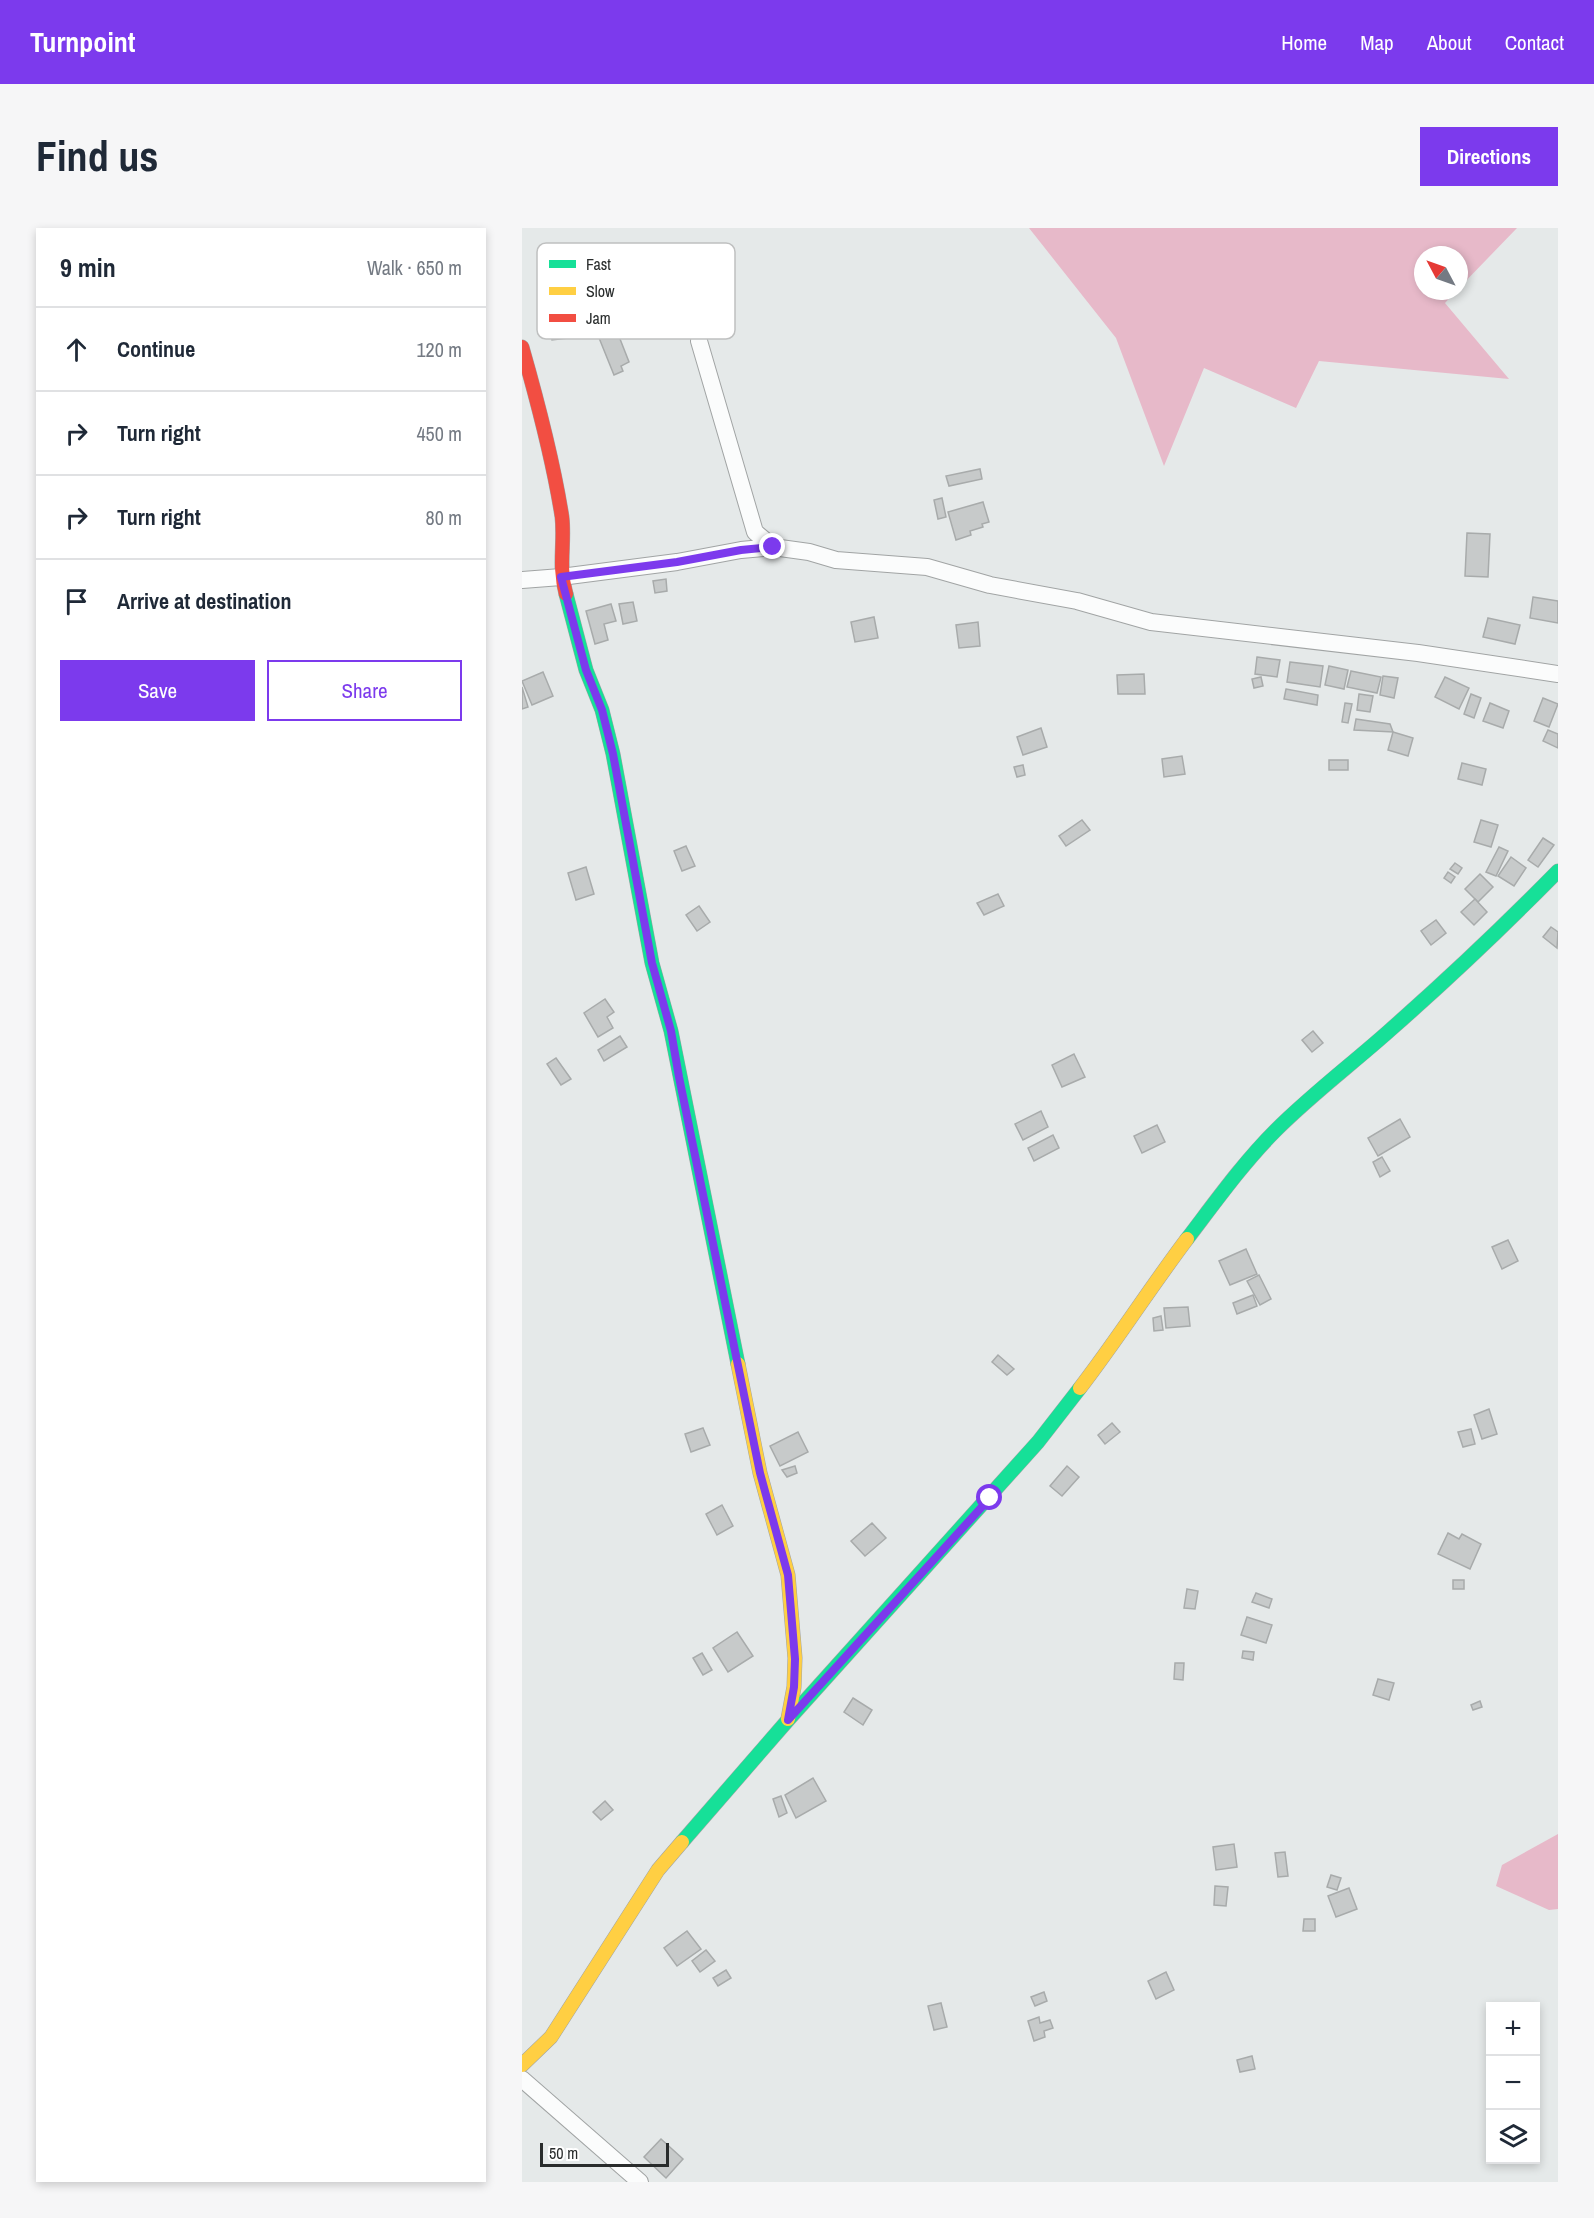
<!DOCTYPE html>
<html lang="en">
<head>
<meta charset="utf-8">
<style>
	:root { --surface:#fff; --page:#f6f6f7; --text:#1f2937; --muted:#747a83; --line:#e0e1e3; --accent:#7c3aed }
	body { margin:0; font-family:"Archivo Narrow",sans-serif; background:var(--page); color:var(--text) }
	.controls { position:absolute; right:18px; bottom:18px; display:grid; overflow:hidden; border-radius:0px; box-shadow:0 3px 9px #0003 }
	.controls button { width:54px; height:54px; display:grid; place-items:center; padding:0; border:0; border-bottom:2px solid var(--line); background:var(--surface); color:var(--text); font:30px sans-serif }
	.compass { position:absolute; left:892px; top:18px; width:54px; height:54px; border-radius:50%; background:var(--surface); box-shadow:0 3px 9px #0003; rotate:311deg }
	.scale { position:absolute; left:18px; bottom:15px; width:129px; box-sizing:border-box; padding-left:6px; border:3px solid #292c2c; border-top:0; font-size:16px; line-height:21px; white-space:nowrap; color:#292c2c; -webkit-text-stroke:4px #fff; paint-order:stroke }
	.stop { position:absolute; width:18px; height:18px; margin:-14px; border:4px solid #7c3aed; border-radius:50%; background:#fff }
	.stop.end { background:#7c3aed; border-color:#fff; box-shadow:0 2px 6px #0008 }
	.list { margin:0; padding:0; list-style:none }
	h2 { display:flex; justify-content:space-between; align-items:center; height:78px; margin:0; padding:0 24px; font-size:26px }
	h2 small { font-size:20px; font-weight:400; color:var(--muted) }
	.list li { display:grid; grid-template-columns:39px 1fr auto; gap:18px; align-items:center; box-sizing:border-box; height:84px; padding:0 24px; border-top:2px solid var(--line) }
	.list b { display:block; font-size:22px; white-space:nowrap }
	.list em { font-size:20px; font-style:normal; color:var(--muted) }
	.actions { display:flex; gap:12px; padding:18px 24px }
	.actions a { flex:1; padding:14px 0; border:2px solid var(--accent); border-radius:0px; text-align:center; font-size:21px; color:var(--accent) }
	.actions .main { background:var(--accent); color:#fff }
	.icon { flex:none; width:33px; height:33px; fill:none; stroke:currentColor; stroke-width:2; stroke-linecap:round; stroke-linejoin:round }
	.map { position:relative; flex:none; width:1036px; height:1954px; overflow:hidden; border-radius:0px }
	header { display:flex; align-items:center; gap:36px; box-sizing:border-box; height:84px; padding:0 30px; background:var(--accent); color:#fff }
	header strong { font-size:28px }
	nav { display:flex; gap:33px; margin-inline-start:auto; font-size:21px }
	.intro { display:flex; align-items:center; justify-content:space-between; box-sizing:border-box; height:144px; padding:0 36px }
	h1 { margin:0; font-size:42px }
	.button { padding:15px 27px; border-radius:0px; background:var(--accent); color:#fff; font-size:21px; font-weight:700 }
	main { display:flex; gap:36px; padding:0 36px }
	aside { flex:1; background:var(--surface); border-radius:0px; box-shadow:0 3px 9px #0003 }
	.map>svg:first-child { display:block }
</style>
</head>
<body>
<header>
<strong>Turnpoint</strong>
<nav><a>Home</a><a>Map</a><a>About</a><a>Contact</a></nav>
</header>
<div class="intro"><h1>Find us</h1><a class="button">Directions</a></div>
<main>
<aside>
<h2>9 min<small>Walk · 650 m</small></h2>
<ul class="list">
<li><svg class="icon" aria-label="ahead" viewBox="0 0 24 24"><path d="M12 20V5M6 11l6-6 6 6"/></svg><div><b>Continue</b></div><em>120 m</em></li>
<li><svg class="icon" aria-label="right" viewBox="0 0 24 24"><path d="M7 20v-9h11M14 6l5 5-5 5"/></svg><div><b>Turn right</b></div><em>450 m</em></li>
<li><svg class="icon" aria-label="right" viewBox="0 0 24 24"><path d="M7 20v-9h11M14 6l5 5-5 5"/></svg><div><b>Turn right</b></div><em>80 m</em></li>
<li><svg class="icon" aria-label="arrive" viewBox="0 0 24 24"><path d="M6 21V4h12l-3 4 3 4H6"/></svg><div><b>Arrive at destination</b></div></li>
</ul>
<div class="actions"><a class="main">Save</a><a>Share</a></div>
</aside>
<div class="map">
<svg width="1036" height="1954" viewBox="0 0 1036 1954">
	<rect width="100%" height="100%" fill="#e5e9e9"/>
	<g fill="#e7b9c9">
		<path d="M507,0H995L937,60V27H901V63H934L923,75L987,151L797,133L774,180L682,140L642,238L594,110Z"/>
		<path d="M1036,1606V1681L1027,1682L974,1658L980,1637Z"/>
	</g>
	<g fill="#c7caca" stroke="#a8abab" stroke-width="1.5">
		<path d="M40,81L45,110L30,112L25,83Z"/>
		<path d="M89,88L107,134L99,138L101,143L92,147L71,95Z"/>
		<path d="M458,241L460,251L427,258L424,248Z"/>
		<path d="M420,270L424,289L416,291L412,272Z"/>
		<path d="M461,274L467,294L460,296L461,299L448,303L449,307L434,312L426,284Z"/>
		<path d="M945,305L968,306L966,349L943,348Z"/>
		<path d="M144,351L145,363L133,365L131,353Z"/>
		<path d="M1011,369L1036,373V395L1008,390Z"/>
		<path d="M111,374L115,393L101,396L97,376Z"/>
		<path d="M89,376L94,393L82,396L86,412L73,416L64,383Z"/>
		<path d="M352,389L356,410L333,414L329,394Z"/>
		<path d="M966,390L998,397L993,416L961,409Z"/>
		<path d="M456,394L458,418L437,420L434,397Z"/>
		<path d="M735,429L758,432L755,449L733,446Z"/>
		<path d="M768,434L801,438L798,459L765,454Z"/>
		<path d="M807,438L826,442L822,461L803,457Z"/>
		<path d="M829,443L859,449L855,465L825,459Z"/>
		<path d="M21,444L31,468L10,477L0,453Z"/>
		<path d="M622,446L623,466H596L595,447Z"/>
		<path d="M861,448L876,450L872,470L858,467Z"/>
		<path d="M739,449L741,458L732,460L730,451Z"/>
		<path d="M923,449L947,460L937,481L913,469Z"/>
		<path d="M0,459L6,479L0,481Z"/>
		<path d="M764,461L796,467L795,477L762,471Z"/>
		<path d="M837,466L851,468L848,484L835,482Z"/>
		<path d="M949,466L959,470L952,490L942,486Z"/>
		<path d="M1021,470L1036,476L1027,499L1012,493Z"/>
		<path d="M823,475L830,476L826,495L820,494Z"/>
		<path d="M968,475L987,483L981,500L961,493Z"/>
		<path d="M834,491L868,496L871,504L832,502Z"/>
		<path d="M519,500L525,519L501,527L495,509Z"/>
		<path d="M1026,502L1036,506V520L1021,513Z"/>
		<path d="M871,504L891,510L886,528L866,522Z"/>
		<path d="M660,528L663,546L642,549L640,531Z"/>
		<rect x="807" y="532" width="19" height="10"/>
		<path d="M940,535L964,541L960,557L936,551Z"/>
		<path d="M501,537L503,547L495,549L492,539Z"/>
		<path d="M560,592L568,602L544,618L537,608Z"/>
		<path d="M959,592L976,597L969,619L952,614Z"/>
		<path d="M1021,610L1032,617L1016,639L1006,632Z"/>
		<path d="M164,618L173,638L160,643L152,623Z"/>
		<path d="M977,619L986,623L974,648L964,644Z"/>
		<path d="M989,629L1004,640L992,658L976,648Z"/>
		<path d="M933,635L940,640L936,646L928,641Z"/>
		<path d="M64,639L72,666L54,672L46,645Z"/>
		<path d="M926,644L933,649L929,655L922,650Z"/>
		<path d="M958,646L971,659L956,674L943,661Z"/>
		<path d="M476,666L482,678L462,687L455,675Z"/>
		<path d="M953,671L965,684L952,697L939,684Z"/>
		<path d="M177,678L188,694L175,703L164,687Z"/>
		<path d="M914,692L924,705L909,717L899,703Z"/>
		<path d="M1029,699L1036,704L1035,720L1021,709Z"/>
		<path d="M83,771L92,784L85,789L91,800L76,809L62,785Z"/>
		<path d="M791,803L801,815L790,824L780,812Z"/>
		<path d="M98,808L105,819L82,833L76,822Z"/>
		<path d="M552,826L563,849L540,859L530,837Z"/>
		<path d="M34,830L49,851L39,857L25,836Z"/>
		<path d="M519,883L526,899L501,912L493,896Z"/>
		<path d="M878,891L888,909L856,928L846,910Z"/>
		<path d="M635,897L643,914L620,925L612,908Z"/>
		<path d="M531,907L537,920L512,933L506,920Z"/>
		<path d="M860,929L868,943L858,949L851,934Z"/>
		<path d="M986,1012L996,1033L980,1041L970,1019Z"/>
		<path d="M724,1021L735,1046L708,1057L697,1033Z"/>
		<path d="M737,1047L749,1071L738,1077L725,1053Z"/>
		<path d="M731,1067L735,1078L715,1086L711,1075Z"/>
		<path d="M666,1079L668,1098L644,1100L642,1080Z"/>
		<path d="M639,1088L641,1102L632,1103L631,1090Z"/>
		<path d="M476,1127L492,1141L485,1147L470,1134Z"/>
		<path d="M967,1181L975,1206L960,1211L952,1187Z"/>
		<path d="M590,1195L598,1204L583,1216L576,1207Z"/>
		<path d="M181,1200L188,1217L169,1224L163,1206Z"/>
		<path d="M949,1201L953,1216L941,1219L936,1204Z"/>
		<path d="M276,1204L286,1224L258,1238L248,1218Z"/>
		<path d="M273,1238L275,1245L265,1249L260,1242Z"/>
		<path d="M545,1238L557,1249L540,1268L528,1258Z"/>
		<path d="M200,1277L211,1298L195,1307L184,1286Z"/>
		<path d="M350,1295L364,1310L343,1328L329,1313Z"/>
		<path d="M926,1305L937,1311L940,1306L959,1316L948,1341L916,1326Z"/>
		<rect x="931" y="1352" width="11" height="9"/>
		<path d="M665,1361L676,1363L673,1381L662,1380Z"/>
		<path d="M734,1365L750,1371L747,1380L730,1374Z"/>
		<path d="M725,1389L750,1397L744,1415L719,1407Z"/>
		<path d="M215,1404L231,1428L206,1444L191,1420Z"/>
		<path d="M721,1423L732,1424L731,1432L720,1430Z"/>
		<path d="M180,1425L190,1442L181,1447L171,1430Z"/>
		<path d="M653,1435H662L661,1452L652,1451Z"/>
		<path d="M856,1451L872,1455L867,1472L851,1467Z"/>
		<path d="M331,1470L350,1482L341,1497L322,1484Z"/>
		<path d="M958,1473L960,1479L951,1482L949,1477Z"/>
		<path d="M291,1550L304,1573L274,1590L263,1567Z"/>
		<path d="M259,1568L265,1585L257,1589L251,1571Z"/>
		<path d="M83,1573L91,1582L79,1592L71,1584Z"/>
		<path d="M712,1616L715,1639L694,1642L691,1619Z"/>
		<path d="M763,1624L766,1648L756,1649L753,1625Z"/>
		<path d="M809,1647L819,1650L815,1662L805,1659Z"/>
		<path d="M693,1658L706,1659L704,1678L692,1677Z"/>
		<path d="M827,1660L835,1681L814,1689L806,1668Z"/>
		<path d="M782,1691H793V1703H781Z"/>
		<path d="M165,1703L179,1721L155,1738L142,1720Z"/>
		<path d="M184,1722L193,1733L178,1744L170,1733Z"/>
		<path d="M204,1742L209,1750L196,1758L191,1750Z"/>
		<path d="M644,1744L652,1762L634,1771L626,1753Z"/>
		<path d="M522,1764L525,1773L513,1778L509,1769Z"/>
		<path d="M419,1775L425,1799L412,1802L406,1778Z"/>
		<path d="M517,1789L518,1795L528,1792L531,1800L522,1803L523,1809L512,1813L506,1793Z"/>
		<path d="M730,1828L733,1841L718,1844L715,1832Z"/>
		<path d="M139,1911L161,1931L144,1950L122,1929Z"/>
	</g>
	<g fill="none" stroke-linecap="round" stroke-linejoin="round">
		<g stroke="#a1a4a4" stroke-width="18">
			<g id="street">
				<path d="M177,113L233,304L251,319"/>
				<path d="M0,352L39,349L155,334L219,322L251,319L287,324L314,332L405,339L468,357L555,373L629,394L896,425L1036,446"/>
				<path d="M0,1851L118,1954"/>
			</g>
		</g>
		<g stroke="#a1a4a4" stroke-width="15">
			<g id="fast">
				<path d="M44,366L64,442L80,482L91,526L130,735L149,803L216,1136"/>
				<path d="M665,1011C694,973 721,935 754,902C790,866 830,836 867,803C926,751 981,699 1036,643"/>
				<path d="M160,1614L266,1492L516,1214L558,1160"/>
			</g>
		</g>
		<g stroke="#a1a4a4" stroke-width="15">
			<g id="slow">
				<path d="M216,1136L238,1245L266,1347L273,1430L272,1459L266,1491"/>
				<path d="M558,1160C595,1112 628,1060 665,1011"/>
				<path d="M0,1837L29,1809L136,1642L160,1614"/>
			</g>
		</g>
		<g stroke="#a1a4a4" stroke-width="15">
			<path id="jam" d="M0,119C16,175 31,231 40,289C43,315 36,338 44,366"/>
		</g>
		<use href="#street" stroke="#fbfcfc" stroke-width="16"/>
		<use href="#fast" stroke="#16e098" stroke-width="14"/>
		<use href="#slow" stroke="#ffcf43" stroke-width="14"/>
		<use href="#jam" stroke="#f24e42" stroke-width="14"/>
	</g>
	<g fill="none" stroke-linecap="round" stroke-linejoin="round">
		<path stroke="#7c3aed" stroke-width="8" d="M251,319L219,322L155,334L39,349L64,442L80,482L91,526L130,735L149,803L157,849L238,1245L266,1347L273,1431L272,1459L266,1492L468,1270"/>
	</g>
	<rect x="15" y="15" width="198" height="96" rx="9" fill="#fff" stroke="#bfc0c0" stroke-width="1.5"/>
	<rect x="27" y="32" width="27" height="8" fill="#16e098"/>
	<rect x="27" y="59" width="27" height="8" fill="#ffcf43"/>
	<rect x="27" y="86" width="27" height="8" fill="#f24e42"/>
	<g font-size="16" fill="#292c2c">
		<text x="64" y="42">Fast</text>
		<text x="64" y="69">Slow</text>
		<text x="64" y="96">Jam</text>
	</g>
</svg>
<div class="controls">
<button>+</button>
<button>−</button>
<button><svg class="icon" aria-label="layers" viewBox="0 0 24 24"><path d="M12 4l9 5-9 5-9-5zM3 14l9 5 9-5"/></svg></button>
</div>
<svg class="compass" viewBox="-18 -18 36 36"><path d="M0-13l5 13h-10z" fill="#e53935"/><path d="M0 13l5-13h-10z" fill="#747a83"/></svg>
<div class="scale">50 m</div>
<div class="stop" style="left:468px;top:1270px"></div>
<div class="stop end" style="left:251px;top:319px"></div>
</div>
</main>
</body>
</html>
